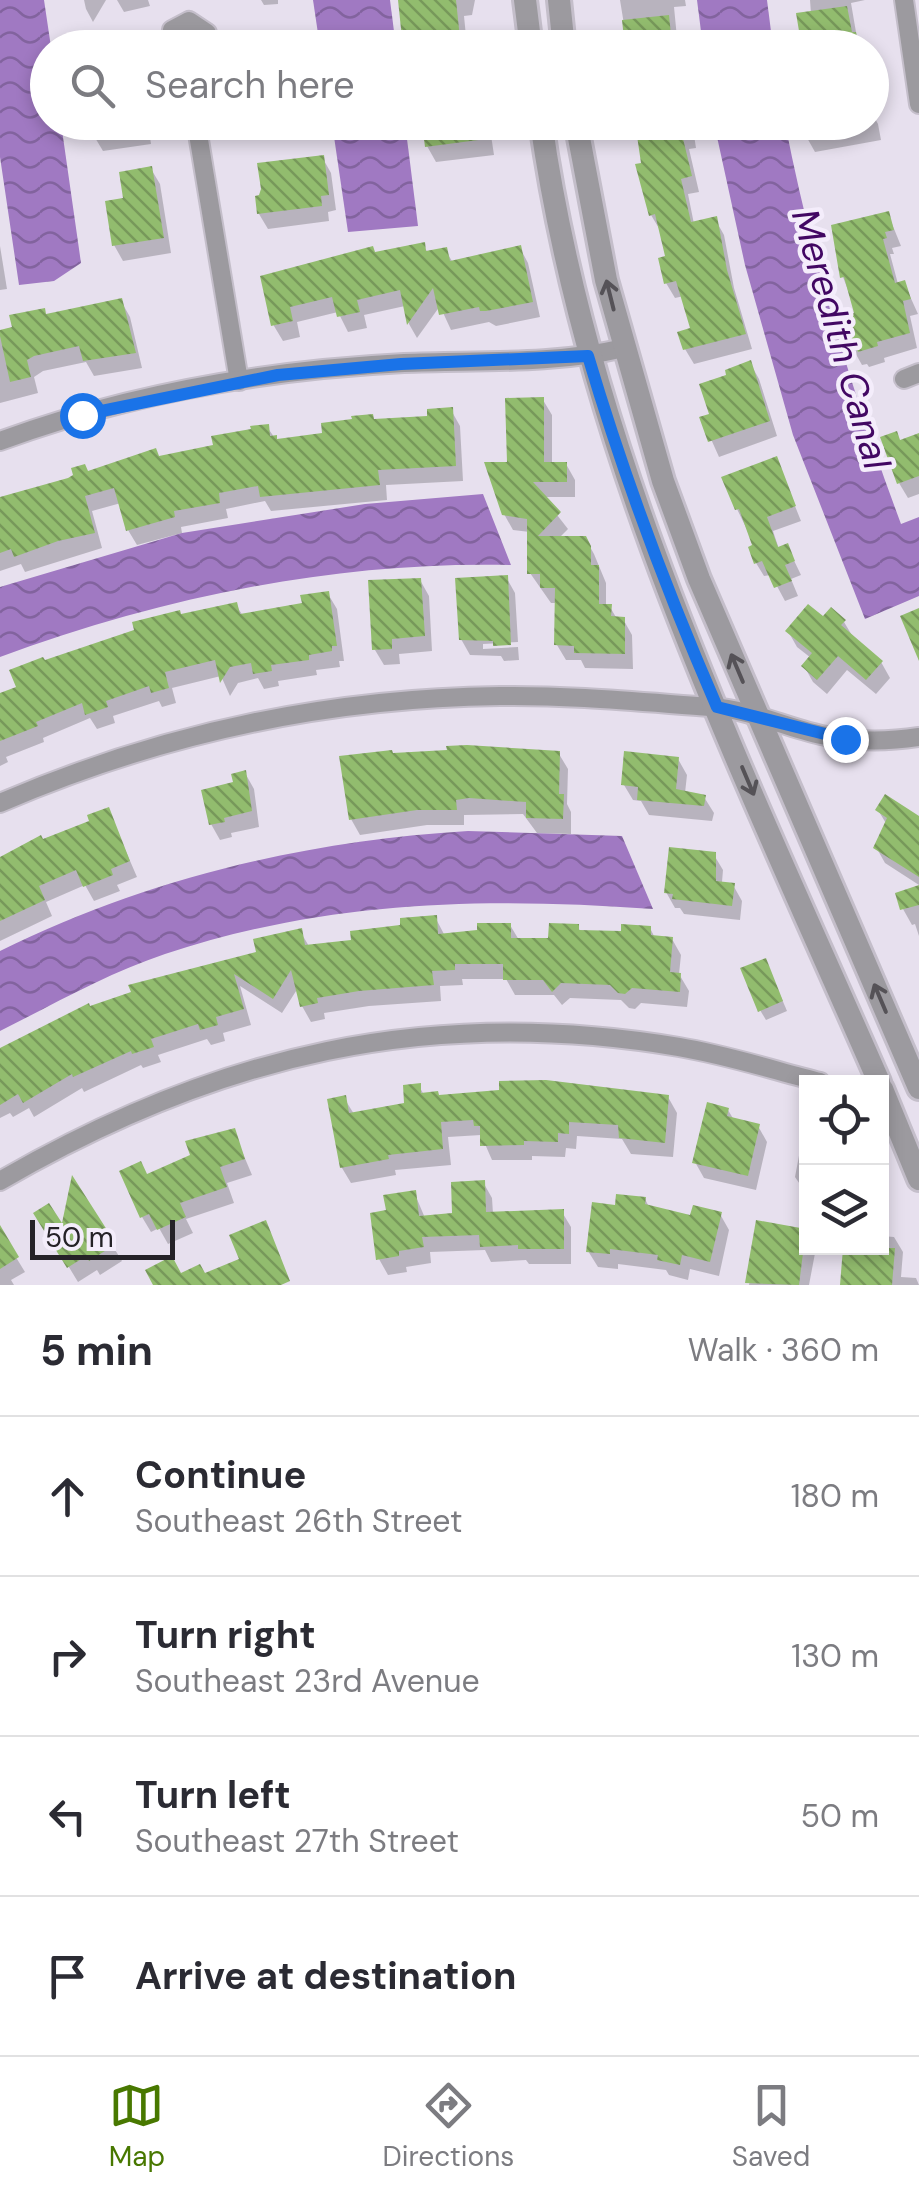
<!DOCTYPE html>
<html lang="en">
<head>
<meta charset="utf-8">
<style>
	:root { --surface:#fff; --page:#f7f7f7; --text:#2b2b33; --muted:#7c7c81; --line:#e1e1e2; --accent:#487800 }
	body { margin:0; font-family:"DM Sans",sans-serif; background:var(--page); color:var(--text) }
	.controls { position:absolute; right:30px; bottom:30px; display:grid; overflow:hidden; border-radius:0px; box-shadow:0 5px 15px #0003 }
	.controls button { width:90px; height:90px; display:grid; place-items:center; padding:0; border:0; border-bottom:2px solid var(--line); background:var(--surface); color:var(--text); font:50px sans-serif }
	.scale { position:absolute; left:30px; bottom:25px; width:145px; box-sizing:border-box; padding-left:10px; border:5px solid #252227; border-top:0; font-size:28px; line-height:35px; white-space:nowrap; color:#252227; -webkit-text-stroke:8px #f4edfb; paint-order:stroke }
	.stop { position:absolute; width:30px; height:30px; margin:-22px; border:8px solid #1a73e8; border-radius:50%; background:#fff }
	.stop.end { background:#1a73e8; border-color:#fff; box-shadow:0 2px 10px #0008 }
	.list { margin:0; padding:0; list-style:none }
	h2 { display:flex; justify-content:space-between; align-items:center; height:130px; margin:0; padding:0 40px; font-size:42px }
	h2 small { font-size:32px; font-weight:400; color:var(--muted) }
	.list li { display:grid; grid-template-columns:65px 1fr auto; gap:30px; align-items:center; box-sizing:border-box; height:160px; padding:0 40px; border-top:2px solid var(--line) }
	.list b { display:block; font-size:38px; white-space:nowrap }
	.list p { margin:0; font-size:32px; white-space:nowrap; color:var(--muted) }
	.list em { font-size:32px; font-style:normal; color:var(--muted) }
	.icon { flex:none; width:55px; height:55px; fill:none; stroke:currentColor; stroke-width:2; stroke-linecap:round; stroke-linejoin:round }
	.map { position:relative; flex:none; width:919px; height:1285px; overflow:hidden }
	.search { position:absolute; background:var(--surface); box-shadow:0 5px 15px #0003; left:30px; right:30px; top:30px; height:110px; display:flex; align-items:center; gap:25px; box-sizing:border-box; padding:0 35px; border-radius:55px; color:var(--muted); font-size:38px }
	.sheet { height:770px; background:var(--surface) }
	nav { display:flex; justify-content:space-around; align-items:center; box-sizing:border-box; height:140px; border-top:2px solid var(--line); background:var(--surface); font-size:28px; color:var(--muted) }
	nav a { display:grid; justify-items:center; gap:5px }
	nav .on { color:var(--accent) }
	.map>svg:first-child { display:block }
</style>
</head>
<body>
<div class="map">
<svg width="919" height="1285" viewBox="0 0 919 1285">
	<defs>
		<pattern id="water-waves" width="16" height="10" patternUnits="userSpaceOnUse" patternTransform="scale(2.5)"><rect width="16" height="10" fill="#a079c2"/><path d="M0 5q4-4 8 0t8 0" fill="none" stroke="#82639e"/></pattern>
		<pattern id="building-back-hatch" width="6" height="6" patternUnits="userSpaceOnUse" patternTransform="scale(2.5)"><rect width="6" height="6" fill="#92bc6e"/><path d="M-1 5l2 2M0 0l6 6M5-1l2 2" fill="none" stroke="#77985a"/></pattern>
	</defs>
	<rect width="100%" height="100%" fill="#e7e0ee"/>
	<g fill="url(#water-waves)">
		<path d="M0,0H44L51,47L48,48V122L61,123L81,263L54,281L19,285L0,157Z"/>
		<path d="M313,0H390L396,47H320Z"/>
		<path d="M697,0H767L773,47H703Z"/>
		<path d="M332,123H405L418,226L348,232Z"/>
		<path d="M714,123H785C812,261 852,392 901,524L919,517V596L865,619L793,435L745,265Z"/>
		<path d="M483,494L511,565C337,561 162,597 0,657V587L182,533L365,504Z"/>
		<path d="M468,831L622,836L653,909C484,897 329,900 165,954C108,973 54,1004 0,1031V951C148,878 305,841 468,831Z"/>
	</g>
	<g fill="#0003">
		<path d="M84,0H106L93,22L86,9Z"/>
		<path d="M117,0H148L150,6L124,12Z"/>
		<path d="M261,0H278V4L264,5Z"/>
		<path d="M400,0H475L472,15L464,16L467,46L474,48H405Z"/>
		<path d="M620,0H685L686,6L674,7L678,48H620L619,44L627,43Z"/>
		<path d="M810,0H865L851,3L857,38L863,48H806L803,42L811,14Z"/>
		<path d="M872,113L878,124L881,140L815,152L806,136L804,122H872Z"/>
		<path d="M92,122H148L151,144L103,151L94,136Z"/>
		<path d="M257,122H302L303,132L265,137Z"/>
		<path d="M484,122L491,135L494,155L436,162L427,146Z"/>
		<path d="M637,122H692L696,148L689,149L699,192L688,194L694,224L715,219L724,235L734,288L752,349L694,364L685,349L693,330L684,296L675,298L666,283L668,258L660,230L651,215Z"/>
		<path d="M322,157L331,173L336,210L328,212L329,221L268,229L259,214Z"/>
		<path d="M151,169L160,184L171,253L123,261L114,245L126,200Z"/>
		<path d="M888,214L901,246L892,248L894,254H890L898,284L904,283L918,314L910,316L917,348L884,358L885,362L869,367L867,364L862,365L853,349L857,314L843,277Z"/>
		<path d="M423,245L428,253L445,249L453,263L520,248L528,263L540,317L496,326L489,322L451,330L440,306L417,338L409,324L405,306L364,315L367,328L348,332L338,312L297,322L300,337L283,341L274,326L262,278Z"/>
		<path d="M0,246L7,289L0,290Z"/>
		<path d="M121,301L130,317L142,368L94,376L86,362L43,371L34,377L38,393L0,403V332Z"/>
		<path d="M750,363L759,379L777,436L719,457L702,419L713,415L730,376Z"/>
		<path d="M543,400L552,415V464H566L575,480V497H543L568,529L559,538H585L594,554L606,583V607H610L617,619H623L632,635L633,669L585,668L581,660H566L557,645L558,603H551L530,573V532L513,530L504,514L510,464Z"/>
		<path d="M451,410L460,426L463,481L386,485L387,500L271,511L265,501L226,509L228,518L181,527L182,533L137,545L128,530L121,503L92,511L102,548L25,572L21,564L0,571V500L88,474L216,447L267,427L277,441L324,435L374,421L430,418Z"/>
		<path d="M919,436V494L908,498L899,483L901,443Z"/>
		<path d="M776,459L801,521L773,531L779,549L787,546L801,575L791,579L798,596L785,601L771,575L764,576L756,563L755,546L737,509Z"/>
		<path d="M506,577L515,593L518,642L483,644V649L518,647L519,660L504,661L501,656L470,655L461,639Z"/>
		<path d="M420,580L429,596L432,651L399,654L400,664L384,665L375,650Z"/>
		<path d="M328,594L337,609L344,661H339L340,667L316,670L317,675L278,681L279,686L264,689L258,678L238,683L230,696L221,676L172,688L176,703L162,707L159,701L113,716L115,723L97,729L90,718L43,738L44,742L6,757L8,762L0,766V696L20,688L44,663L181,616L236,605L243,616L304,605Z"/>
		<path d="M823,620L844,622L853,637L881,662L890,678L876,694L847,670L827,694L813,682L804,666L811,658L797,647L788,631Z"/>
		<path d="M449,752L559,754L568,769L567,804L571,812V834L537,833L523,814L464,815V825H427L360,835L351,819L393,755Z"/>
		<path d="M678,759L687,775L685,793L704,797L714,813L712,821L649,815L641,801L633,800L624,785Z"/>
		<path d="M245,773L254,789L259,827L231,833L232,837L220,840L211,824Z"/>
		<path d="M108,810L137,877L117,885L120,891L94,901L85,885L46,902L52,916L0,941V862L22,846L92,823Z"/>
		<path d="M878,810L919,819V885L885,863L876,847L887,825Z"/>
		<path d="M714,855L723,870L722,882L733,885L742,901L740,920L684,914L680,908H675L666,892Z"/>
		<path d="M919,888V936L915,924L912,925L903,909L898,894Z"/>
		<path d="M435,917L445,936L510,925L519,940H551L577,926L581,932L623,933L650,928L655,938L672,939L681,955L679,974L689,991L687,1007L641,1003L635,1009L629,1008L621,1000L570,998L562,1005L554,995H515L506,979H462L463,985L440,986L441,1001L369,1006L324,1013L325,1019L311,1022L302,1006L298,988L282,1013L240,986L251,1025L223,1033L225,1041L211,1045L207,1039L158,1055L161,1062L143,1068L141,1065L84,1092L82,1088L34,1117L29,1108L13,1117L10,1113L0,1118V1051L90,1009L259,954L300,931L310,948L354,943Z"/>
		<path d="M770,971L787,1011L766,1020L760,1010Z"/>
		<path d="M419,1086L424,1095L439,1097H668L677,1113L673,1157L631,1154L622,1139L577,1136L576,1149L566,1148L565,1157L532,1156V1160H492L481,1135L448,1137L451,1165L395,1170L396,1175L351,1183L342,1168L330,1101L344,1098L354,1114L407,1105Z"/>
		<path d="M728,1110L734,1120L758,1126L767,1142L756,1190L704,1178L695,1162Z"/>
		<path d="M233,1130L252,1175L227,1183L234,1203L186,1219L193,1233L168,1244L159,1228L151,1232L142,1217L147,1177L193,1156Z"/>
		<path d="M801,1145L806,1146V1193L795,1177Z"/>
		<path d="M73,1182L122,1261L100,1275L97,1270L78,1282L36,1213L63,1230Z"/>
		<path d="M483,1182L492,1198L493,1214L562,1212L571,1227V1264H529L526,1260L491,1262L485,1250L430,1252L431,1263L406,1267L407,1272L388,1275L379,1259L388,1212L414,1192L425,1218L455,1216Z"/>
		<path d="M645,1199L649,1207L692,1218L720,1214L729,1230L719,1276L690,1269L688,1280L669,1275L666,1270L618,1264V1269L598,1267L588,1251L617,1208Z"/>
		<path d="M758,1223L806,1231V1248H816L809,1285H749Z"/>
		<path d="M882,1236L894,1237L903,1252L901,1277L916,1278L919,1285H843L846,1248H882Z"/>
		<path d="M6,1241L25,1272L11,1280L14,1285H0V1244Z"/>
	</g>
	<g fill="url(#building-back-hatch)">
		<path d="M398,0H456L461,48H403Z"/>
		<path d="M847,6L852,32H856L859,48H813V41L801,43L796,13Z"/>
		<path d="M669,15L672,45L625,48L622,20Z"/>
		<path d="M435,122H484L486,139L425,147L422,124Z"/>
		<path d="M635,122H679L692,176L681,179L691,222L717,216L727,270L746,334L683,350L677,332L690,328L676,281L664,284L658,258L665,256L655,214L649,216L635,164L641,163Z"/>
		<path d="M324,155L329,195L321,196L322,206L257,214L255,196L259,195L261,189L257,163Z"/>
		<path d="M152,166L164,238L112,246L105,201L123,198L119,172Z"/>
		<path d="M889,211L894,230L885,232L887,238L883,239L895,283L905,280L911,299L903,301L910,333L877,342L878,346L858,352L857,349L851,350L841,316L854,313L844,277L840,278L831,225Z"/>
		<path d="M425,242L426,251L447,247L450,261L521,245L533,302L486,311H480L479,307L439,315L433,288L407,325L400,290L357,300L360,312L337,317L332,297L290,307L293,321L271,326L260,276L373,246L375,252Z"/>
		<path d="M122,298L136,353L83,361L79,346L34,356L27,360L31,377L10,382L0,336V330L12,327L9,315L45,308L46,314Z"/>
		<path d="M751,360L770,421L708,442L699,417L709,414L699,384L726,375L725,370Z"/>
		<path d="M544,397V462H567V482H533L561,512L538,536H586L591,546V565H599V604H612L611,616L625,617V654L574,653V646L554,645L555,588H540V574H527V519L502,515L484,462H507L505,398Z"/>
		<path d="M453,407L456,466L378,470L380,485L260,497L258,486L219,493L220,503L174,511L175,517L126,531L114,488L85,496L95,533L58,541L14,557L11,549L0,553V497L68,478L73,475L71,468L85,464L88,471L156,448L159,456L213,445L211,436L251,429L250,426L269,424L270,436L277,435V439L322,433L321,423L352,419L351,416L373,414L374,419L427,416V409Z"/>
		<path d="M897,431L900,440L919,433V476L897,484L880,437Z"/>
		<path d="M777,456L796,506L767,517L778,547L788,543L795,561L785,565L792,581L774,588L762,561L754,564L748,547L752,545L739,509L735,510L721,477Z"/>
		<path d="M508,575L511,645L493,646V641L459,640L455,578Z"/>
		<path d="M421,578L425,636L392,639V649L372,650L368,580Z"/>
		<path d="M329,591L337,646H332V651L309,655V660L271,665L272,671L253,674L251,663L230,667L220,683L215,660L165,672L169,688L151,693L149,686L106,701L108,707L85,715L82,703L36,722L38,726L0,741V693L16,687L9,670L43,657L45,660L134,630L132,622L180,610L181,614L237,602L240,614L302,603L300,595Z"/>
		<path d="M808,604L823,616L831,607L846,620L841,625L883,661L866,680L838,656L817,680L801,666L812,653L785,631Z"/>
		<path d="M919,608V661L900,616Z"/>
		<path d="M467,745L560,751L559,794H564L563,819L526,818V802L469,798L456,800L457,810H417L349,820L339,756L392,750L393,753L447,750L446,746Z"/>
		<path d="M624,751L679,757L676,789L706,795L704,806L637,800L638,787L621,785Z"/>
		<path d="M246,770L252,811L224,818L225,822L209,825L201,790L233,782L231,774Z"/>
		<path d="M885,794L919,816V877L873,848L887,818L875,810Z"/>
		<path d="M109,807L130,861L111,869L113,875L83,887L76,870L39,886L45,900L0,921V857L41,835L43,839L89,821L87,815Z"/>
		<path d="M669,847L716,852V881L735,883L732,906L672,899L673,894L664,893Z"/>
		<path d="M919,885V905L900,910L895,893Z"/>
		<path d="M437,915L438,934L477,930V923H511V938H548L549,923L579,924V930L621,931V924L651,926V935L673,937L670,972L681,973L680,992L632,988L625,994L618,993L610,985L561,983L552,992L543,980H503V964H455V970L432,971L434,985L359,991L317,998L318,1003L300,1007L291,970L273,999L234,974L244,1009L216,1017L218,1025L200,1030L198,1024L151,1039L154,1047L132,1054L131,1051L73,1077L72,1074L23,1103L18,1094L0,1105V1048L89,1003L90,1006L131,992L128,985L256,952L253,939L302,928L305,945L351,940L350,931L400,925V918Z"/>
		<path d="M766,958L783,1001L758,1012L740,968Z"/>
		<path d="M546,1080L669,1095L665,1143L619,1138L618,1125L569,1122V1134L558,1133V1142L524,1141V1145L480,1146V1126H474L473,1120L441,1122L443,1149L388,1155L389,1159L340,1168L327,1099L346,1095L349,1113L404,1103L403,1085L421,1083V1093L438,1091L439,1095L499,1090V1081Z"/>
		<path d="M707,1102L729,1108L727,1116L760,1124L748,1176L692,1163Z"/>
		<path d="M235,1128L245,1159L220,1167L227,1187L180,1203L186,1217L157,1230L149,1214L140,1218L119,1171L141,1161L147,1174L190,1155L185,1141Z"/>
		<path d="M72,1175L116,1244L89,1261L86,1256L67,1268L33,1213L49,1203L62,1223Z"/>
		<path d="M485,1180L486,1212L564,1209V1249H518V1245L480,1247L479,1235L422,1237L424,1247L399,1251V1256L376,1260L370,1213L386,1210L383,1195L416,1190L419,1216L452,1213L451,1182Z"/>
		<path d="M616,1194L646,1197L645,1204L690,1215L693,1205L722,1212L710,1262L682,1255L680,1265L657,1260L658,1255L610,1249V1254L586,1252L592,1202L615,1205Z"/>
		<path d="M266,1220L290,1281L281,1285H153L145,1270L172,1256L181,1273L200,1264L205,1273L239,1259L229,1235Z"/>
		<path d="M756,1220L806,1229L799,1285L745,1283Z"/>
		<path d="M0,1225L19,1257L0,1269Z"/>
		<path d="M843,1248H895L892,1285H840Z"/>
	</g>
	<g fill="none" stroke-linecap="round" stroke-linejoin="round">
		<g stroke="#c4beca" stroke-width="22">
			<g id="minor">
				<path d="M904,0L919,104"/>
				<path d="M169,48L172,30L189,21L207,33L209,48"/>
				<path d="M196,122L239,381"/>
				<path d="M904,379L919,373"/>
				<path d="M0,441C127,394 268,370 404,363C477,360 552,365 624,348"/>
				<path d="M0,803C160,734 325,698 500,696C570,695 641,702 711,707C748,709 785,727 821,735C854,742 886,742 919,737"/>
				<path d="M0,1181C217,1055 429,1005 679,1047C727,1055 773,1070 820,1082"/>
			</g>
		</g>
		<g stroke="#c4beca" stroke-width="28">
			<g id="tertiary">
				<path d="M525,0L531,48"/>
				<path d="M559,0L564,48"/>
				<path d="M541,122C589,462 743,771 879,1082"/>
				<path d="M576,122L606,280L663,481L699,579L919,1088"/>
				<path d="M882,1089L919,1179"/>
			</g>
		</g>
		<use href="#minor" stroke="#9c9a9f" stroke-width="18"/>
		<use href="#tertiary" stroke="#9c9a9f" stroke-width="22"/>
	</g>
	<defs><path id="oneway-shaft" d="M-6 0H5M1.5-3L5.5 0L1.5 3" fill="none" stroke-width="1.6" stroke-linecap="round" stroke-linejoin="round" transform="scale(2.5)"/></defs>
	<g stroke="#555257">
		<use href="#oneway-shaft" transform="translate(610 295) rotate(-104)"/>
		<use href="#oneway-shaft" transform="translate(737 668) rotate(-113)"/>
		<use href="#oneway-shaft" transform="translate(748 781) rotate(67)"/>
		<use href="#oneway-shaft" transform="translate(880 998) rotate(-113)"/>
	</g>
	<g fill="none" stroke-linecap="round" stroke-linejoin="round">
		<path stroke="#1a73e8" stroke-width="12" d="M82,415L278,375L401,364L588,356C624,477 667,592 717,707L845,739"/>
	</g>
	<g text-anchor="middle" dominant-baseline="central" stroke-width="9" stroke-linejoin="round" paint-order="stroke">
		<g font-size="38" font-style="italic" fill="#420763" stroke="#f4edfb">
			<text transform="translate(841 339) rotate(74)">Meredith Canal</text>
		</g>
	</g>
</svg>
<div class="controls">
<button><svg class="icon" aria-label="locate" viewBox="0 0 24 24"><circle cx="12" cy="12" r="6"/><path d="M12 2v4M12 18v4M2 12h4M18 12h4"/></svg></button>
<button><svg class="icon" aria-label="layers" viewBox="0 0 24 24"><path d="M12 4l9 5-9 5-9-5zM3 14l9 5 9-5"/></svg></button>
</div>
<div class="scale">50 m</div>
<div class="stop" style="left:82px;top:415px"></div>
<div class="stop end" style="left:845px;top:739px"></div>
<div class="search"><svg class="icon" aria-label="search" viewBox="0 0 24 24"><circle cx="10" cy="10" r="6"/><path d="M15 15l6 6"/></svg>Search here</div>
</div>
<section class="sheet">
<h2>5 min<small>Walk · 360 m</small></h2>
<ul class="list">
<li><svg class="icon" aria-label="ahead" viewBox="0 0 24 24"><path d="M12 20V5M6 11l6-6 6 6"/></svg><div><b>Continue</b><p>Southeast 26th Street</p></div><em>180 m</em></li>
<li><svg class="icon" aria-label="right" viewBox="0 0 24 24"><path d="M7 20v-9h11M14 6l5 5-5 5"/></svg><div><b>Turn right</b><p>Southeast 23rd Avenue</p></div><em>130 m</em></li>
<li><svg class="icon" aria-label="left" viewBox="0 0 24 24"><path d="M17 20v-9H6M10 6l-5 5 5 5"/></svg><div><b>Turn left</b><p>Southeast 27th Street</p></div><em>50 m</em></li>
<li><svg class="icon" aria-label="arrive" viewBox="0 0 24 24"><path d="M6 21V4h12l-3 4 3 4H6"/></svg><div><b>Arrive at destination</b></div></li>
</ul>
</section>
<nav>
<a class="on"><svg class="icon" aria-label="map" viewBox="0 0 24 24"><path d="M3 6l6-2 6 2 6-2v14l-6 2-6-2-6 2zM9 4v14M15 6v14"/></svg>Map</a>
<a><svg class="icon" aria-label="directions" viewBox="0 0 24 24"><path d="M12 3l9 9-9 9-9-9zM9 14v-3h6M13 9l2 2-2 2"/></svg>Directions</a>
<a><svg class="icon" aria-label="saved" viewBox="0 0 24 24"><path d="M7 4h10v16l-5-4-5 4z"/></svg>Saved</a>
</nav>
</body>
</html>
